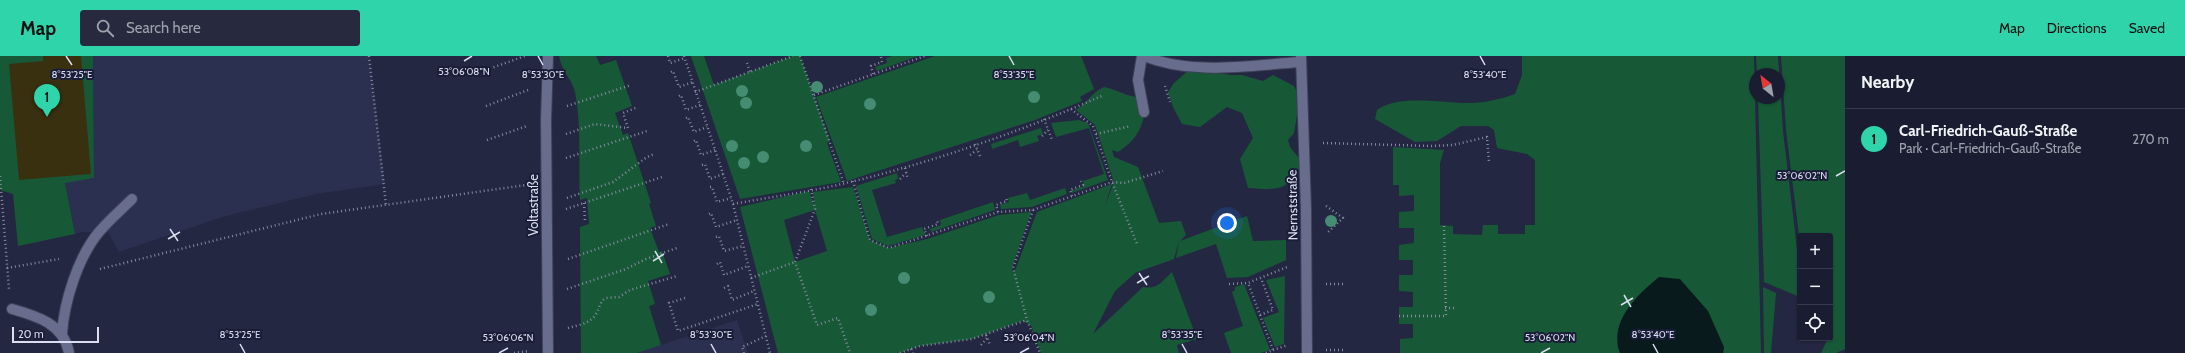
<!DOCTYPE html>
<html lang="en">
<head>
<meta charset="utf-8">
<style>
	:root { --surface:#1a1d32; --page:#272a3e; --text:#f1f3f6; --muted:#9fa2ac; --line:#383b4d; --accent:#2fd4aa }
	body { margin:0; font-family:Cabin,sans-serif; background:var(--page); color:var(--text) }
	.controls { position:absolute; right:12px; bottom:12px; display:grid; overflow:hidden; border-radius:4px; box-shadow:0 1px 3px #0004 }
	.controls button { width:36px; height:36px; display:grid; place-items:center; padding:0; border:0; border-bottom:1px solid var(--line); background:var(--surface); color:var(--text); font:20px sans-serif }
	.compass { position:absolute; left:1749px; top:12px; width:36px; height:36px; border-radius:50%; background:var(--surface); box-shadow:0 1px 3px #0004; rotate:329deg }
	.scale { position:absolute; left:12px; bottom:10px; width:87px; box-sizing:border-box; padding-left:4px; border:2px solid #dadef0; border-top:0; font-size:11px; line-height:14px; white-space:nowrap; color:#dadef0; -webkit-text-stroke:3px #1a1d37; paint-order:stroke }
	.you { position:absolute; left:1227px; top:167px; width:14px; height:14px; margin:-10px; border:3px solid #fff; border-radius:50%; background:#1a73e8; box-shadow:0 0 0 6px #1a73e833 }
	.badge { display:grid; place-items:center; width:26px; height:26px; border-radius:50%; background:var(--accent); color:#111; font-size:13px; font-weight:700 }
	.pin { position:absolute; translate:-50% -33px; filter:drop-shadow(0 1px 2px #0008) }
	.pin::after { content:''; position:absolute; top:21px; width:14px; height:12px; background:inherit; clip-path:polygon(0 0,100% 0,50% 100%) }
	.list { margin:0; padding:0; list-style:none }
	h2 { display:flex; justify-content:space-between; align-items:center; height:52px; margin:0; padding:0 16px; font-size:17px }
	h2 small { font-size:13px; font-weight:400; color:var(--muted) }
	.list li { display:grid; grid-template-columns:26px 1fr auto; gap:12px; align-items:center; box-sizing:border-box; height:60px; padding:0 16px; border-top:1px solid var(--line) }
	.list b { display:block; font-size:15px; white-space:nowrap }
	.list p { margin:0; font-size:13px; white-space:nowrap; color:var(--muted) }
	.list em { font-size:13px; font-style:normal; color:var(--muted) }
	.icon { flex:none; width:22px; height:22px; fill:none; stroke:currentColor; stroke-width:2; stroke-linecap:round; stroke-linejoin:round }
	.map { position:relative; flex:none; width:1845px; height:297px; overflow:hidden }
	header { display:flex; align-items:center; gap:24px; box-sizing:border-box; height:56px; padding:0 20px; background:var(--accent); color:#111 }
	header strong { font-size:19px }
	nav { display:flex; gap:22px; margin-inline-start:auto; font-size:14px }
	.search { width:280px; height:36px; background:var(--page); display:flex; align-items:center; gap:10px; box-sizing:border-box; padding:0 14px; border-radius:4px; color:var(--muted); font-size:15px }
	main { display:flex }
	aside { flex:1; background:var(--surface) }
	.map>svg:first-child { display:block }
</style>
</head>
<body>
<header>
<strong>Map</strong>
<div class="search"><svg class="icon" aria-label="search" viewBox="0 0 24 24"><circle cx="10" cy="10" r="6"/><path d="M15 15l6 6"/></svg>Search here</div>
<nav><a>Map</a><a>Directions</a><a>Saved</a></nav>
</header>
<main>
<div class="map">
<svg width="1845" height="297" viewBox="0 0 1845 297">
	<rect width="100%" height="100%" fill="#232742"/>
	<g fill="#2c3050">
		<path d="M93,0H369L385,128L316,138L222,161L119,196L108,176H82L75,178L65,126L94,122Z"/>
		<path d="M737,264L748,297H637Z"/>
	</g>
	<g fill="#175937" fill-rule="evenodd">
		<path d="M0,0H93L94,122L65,127L75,178L18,190L13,138L0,134Z"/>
		<path d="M559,0H596L600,9L616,4L632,50L615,57L623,79L628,77L651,147L649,148L656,170L650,172L659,196L662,195L670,218L648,225L655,248L649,250L661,289L637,297H581L580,171L589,168L587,142L580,144C578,108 582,72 575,36C572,23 562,16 559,0Z"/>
		<path d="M691,0H704L714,29L793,0H800L830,85L827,87L841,126L740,143Z"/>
		<path d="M893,0H918L877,15L875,11L887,7L886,2Z"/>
		<path d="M935,0H1081L1094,33L1080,41L1082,45L1035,64L847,125L816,41Z"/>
		<path d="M1522,0H1754L1761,297H1723L1724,291L1617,289L1620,297H1400V283L1413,282V268H1399V251H1413V236L1399,235V219H1413V204H1399V189L1414,187V172H1399V156L1414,155V139L1399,140V129H1393V91L1444,94L1440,107V169L1453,170V178L1482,179L1483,169H1498V178H1525V169H1535V104L1527,98L1497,92L1494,74L1488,70H1461L1437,85L1415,86L1375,63L1377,54C1399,37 1446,48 1473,47C1488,46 1501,43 1515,38L1522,19Z"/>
		<path d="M1756,0H1778L1783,75L1800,218V241L1764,226L1758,42H1779V18H1757Z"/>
		<path d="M1781,0H1845V293L1836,297H1821L1828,282H1830V180H1800V187L1786,74Z"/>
		<path d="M1191,12L1230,19H1242L1263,25L1273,19L1294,30L1297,36L1298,53L1294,77L1288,84L1290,91L1302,106C1289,136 1278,134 1248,132L1240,103L1253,82L1242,57L1227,51L1200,71L1182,68L1173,51L1168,36L1174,27Z"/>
		<path d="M1104,31C1115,33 1124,39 1136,41L1144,61C1139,78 1133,86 1118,96L1112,94L1114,101L1138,111L1159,167L1181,165L1186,179L1180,185L1247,160L1253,185L1286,184V204L1248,221L1227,222L1216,188L1176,202L1179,185L1174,203L1135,217L1115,235L1093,278L1143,231C1158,234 1162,225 1172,216L1197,283L1177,289L1179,297H1041L1031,269L1022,265L972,283L920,290L900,297H778L740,151L809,135L815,151L813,136L853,131L870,184L889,192L927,183L999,159L1031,156L1012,212L1013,217L1016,212L1037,156L1112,128L1104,152L1114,126L1095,69L1076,54C1087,47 1092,36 1104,31ZM815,154L827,195L795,206L784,164Z"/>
		<path d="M1079,64L1088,67L1108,124L1072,137L1071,135L1084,130L1083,125L1104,118L1089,72L1056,81L1051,67Z"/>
		<path d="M1041,72L1043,78L1037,80L1039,85L1020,91L1018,84L992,93L991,88Z"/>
		<path d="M897,117L898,123L895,124L896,127L872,134L887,181L922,171L925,179L888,190L872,183L856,130Z"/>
		<path d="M1065,132L1067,138L1032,151L1001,153L1000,149L1009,146L1008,142L1027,137L1030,144Z"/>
		<path d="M993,146L995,154L931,176L930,173L941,169L940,164Z"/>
		<path d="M1285,220L1284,288L1275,291L1263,262L1279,256L1266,224Z"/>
		<path d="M1244,228L1270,294L1261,297H1231L1224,277L1243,270L1232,236L1235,234V231Z"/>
		<path d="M1763,231L1776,237L1771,297H1764Z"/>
	</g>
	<path fill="#393010" d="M43,0H81L91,118L19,124L9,8L43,5Z"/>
	<path fill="#081a1c" d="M1659,221L1680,223L1708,255L1724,291L1723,297H1620C1608,266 1637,239 1659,221Z"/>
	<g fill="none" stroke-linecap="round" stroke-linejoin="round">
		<g stroke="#3e4157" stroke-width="12">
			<g id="service">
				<path d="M1142,0L1138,24L1144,56"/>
				<path d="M62,278C64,246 78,201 99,176C109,164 121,154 132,143"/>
			</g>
		</g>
		<g stroke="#3e4157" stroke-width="12">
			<g id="minor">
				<path d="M1144,0C1192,20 1250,9 1301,6"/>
				<path d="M1301,0L1306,153L1307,297"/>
				<path d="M12,253C37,260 64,268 69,297"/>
				<path d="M548,297L546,64L548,0"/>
			</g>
		</g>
		<g stroke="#868aa1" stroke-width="2.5" stroke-dasharray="1 3" stroke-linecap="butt">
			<path d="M369,0L386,149"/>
			<path d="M668,0L670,7L685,2"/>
			<path d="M684,0L733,148L770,297"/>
			<path d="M800,0L844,128"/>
			<path d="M747,7L750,16"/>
			<path d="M486,14L525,0"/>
			<path d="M671,16L673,15L679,31L693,26"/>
			<path d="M873,18L871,10L882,6L881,1"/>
			<path d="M1165,30L1170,46"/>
			<path d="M695,36L793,0"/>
			<path d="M814,39L925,0"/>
			<path d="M679,40L681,39L686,54L700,49"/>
			<path d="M486,50L528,34"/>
			<path d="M567,50L631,29"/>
			<path d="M1071,53L1093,70L1112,126L1137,188"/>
			<path d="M686,62L688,61L694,76L707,71"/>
			<path d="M1044,63L1052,84"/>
			<path d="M566,78L595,68L628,72L623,57L638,51"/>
			<path d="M1096,78L1131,70"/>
			<path d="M1042,80L1048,74"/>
			<path d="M487,84L527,70"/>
			<path d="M694,85L696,84L701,99L715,94"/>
			<path d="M1323,87L1432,90L1453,89L1487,81L1489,106"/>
			<path d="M975,88L980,100"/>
			<path d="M970,99L977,94"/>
			<path d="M566,102L647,75"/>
			<path d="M702,109L705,108L710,123L723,118"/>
			<path d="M905,112L908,123"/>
			<path d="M0,120L9,233"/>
			<path d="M900,123L906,117"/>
			<path d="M853,125L870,184L889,192L998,156L1033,154L1112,126L1124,127L1163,115"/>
			<path d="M710,131H712L717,146L731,142"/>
			<path d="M811,133L815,153L795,206L817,269L838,262L850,297"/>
			<path d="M1072,140L1070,134L1083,129L1081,125"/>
			<path d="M567,142L613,126L647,101L654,98"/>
			<path d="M584,147L585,166"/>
			<path d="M733,148C771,141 809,136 846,127C934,106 1022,75 1104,39"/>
			<path d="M1326,150L1343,162L1327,177"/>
			<path d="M566,153L662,121"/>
			<path d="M1033,154L1013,212L1027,264L1040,297"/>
			<path d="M998,156L996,149L1007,145L1006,142"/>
			<path d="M709,158L711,157L716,171L737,164"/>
			<path d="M927,180L924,173L938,168L937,164"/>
			<path d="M716,181L719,180L724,195L743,190"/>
			<path d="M568,203L669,168"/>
			<path d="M717,208L720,206L724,219L748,210"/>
			<path d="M7,212L59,203"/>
			<path d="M100,213L321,158L526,129"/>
			<path d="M751,222L795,206"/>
			<path d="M1229,228L1248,227"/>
			<path d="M1326,228H1343"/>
			<path d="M724,232L728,230L732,244L754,235"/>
			<path d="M567,233L626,213L646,203L677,192"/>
			<path d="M685,242L669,247L678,275L758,248"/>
			<path d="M1445,252H1455"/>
			<path d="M1260,259L1273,254L1261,222"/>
			<path d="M1399,260H1446L1444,169"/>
			<path d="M568,272C578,269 590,268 596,258C600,252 599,246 606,242L619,241L630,234L677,220"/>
			<path d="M986,279L990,289"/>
			<path d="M981,289L987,282"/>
			<path d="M911,293L913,297"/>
			<path d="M1273,294L1288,289"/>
			<path d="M1326,294H1344"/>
			<path d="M514,297L529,295"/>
			<path d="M744,297L742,291L766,280"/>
			<path d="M900,297L920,290L972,283L1027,264"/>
			<path d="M1266,297L1273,294L1248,227L1287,211"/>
		</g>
		<use href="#service" stroke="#686d8d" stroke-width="10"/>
		<use href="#minor" stroke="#686d8d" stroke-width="10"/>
	</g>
	<g fill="#468c73">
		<circle cx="817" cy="31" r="6"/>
		<circle cx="742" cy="35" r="6"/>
		<circle cx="1034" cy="41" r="6"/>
		<circle cx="746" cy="47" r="6"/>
		<circle cx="870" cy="48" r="6"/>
		<circle cx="732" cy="90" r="6"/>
		<circle cx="806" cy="90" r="6"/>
		<circle cx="763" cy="101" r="6"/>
		<circle cx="744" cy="107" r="6"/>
		<circle cx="1331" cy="165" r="6"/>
		<circle cx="904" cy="222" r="6"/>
		<circle cx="989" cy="241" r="6"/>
		<circle cx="871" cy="254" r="6"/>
	</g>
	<path fill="none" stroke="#dadef0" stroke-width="1.5" d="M66,0L72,9M538,0L543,9M1009,0L1014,9M1480,0L1485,9M464,5L472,0M1836,120L1845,115M170,173L178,185M168,183L180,176M655,195L662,207M653,205L664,198M1139,217L1147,229M1137,227L1149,220M1624,239L1631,251M1621,249L1633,242M240,288L245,297M711,288L716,297M1182,288L1187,297M1653,288L1658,297M499,297L508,292M1020,297L1029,292M1541,297L1550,292"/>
	<g text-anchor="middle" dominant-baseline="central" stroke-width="4" stroke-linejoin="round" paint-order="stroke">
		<g font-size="13" fill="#dadef0" stroke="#1a1d37">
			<text transform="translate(533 149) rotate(-90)">Voltastraße</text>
			<text transform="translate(1292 149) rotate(-91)">Nernststraße</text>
		</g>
	</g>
	<g font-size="10" text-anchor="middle" fill="#dadef0" stroke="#1a1d37" stroke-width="4" stroke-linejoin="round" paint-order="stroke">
		<text x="464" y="19">53°06'08"N</text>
		<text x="543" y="22">8°53'30"E</text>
		<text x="72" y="22">8°53'25"E</text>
		<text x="1014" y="22">8°53'35"E</text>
		<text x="1485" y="22">8°53'40"E</text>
		<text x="1802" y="123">53°06'02"N</text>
		<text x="240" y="282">8°53'25"E</text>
		<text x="711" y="282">8°53'30"E</text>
		<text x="1182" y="282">8°53'35"E</text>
		<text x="1653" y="282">8°53'40"E</text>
		<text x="508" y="285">53°06'06"N</text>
		<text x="1029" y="285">53°06'04"N</text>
		<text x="1550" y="285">53°06'02"N</text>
	</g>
</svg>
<div class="controls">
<button>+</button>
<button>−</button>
<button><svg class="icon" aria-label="locate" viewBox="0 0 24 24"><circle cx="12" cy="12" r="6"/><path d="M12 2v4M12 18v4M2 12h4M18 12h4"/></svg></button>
</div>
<svg class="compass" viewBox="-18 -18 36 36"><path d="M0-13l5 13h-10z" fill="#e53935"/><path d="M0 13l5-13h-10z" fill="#9fa2ac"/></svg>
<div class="scale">20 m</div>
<div class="you"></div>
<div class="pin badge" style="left:47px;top:61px">1</div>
</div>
<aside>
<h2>Nearby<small></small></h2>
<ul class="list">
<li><span class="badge">1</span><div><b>Carl-Friedrich-Gauß-Straße</b><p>Park · Carl-Friedrich-Gauß-Straße</p></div><em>270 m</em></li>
</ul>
</aside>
</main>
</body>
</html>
